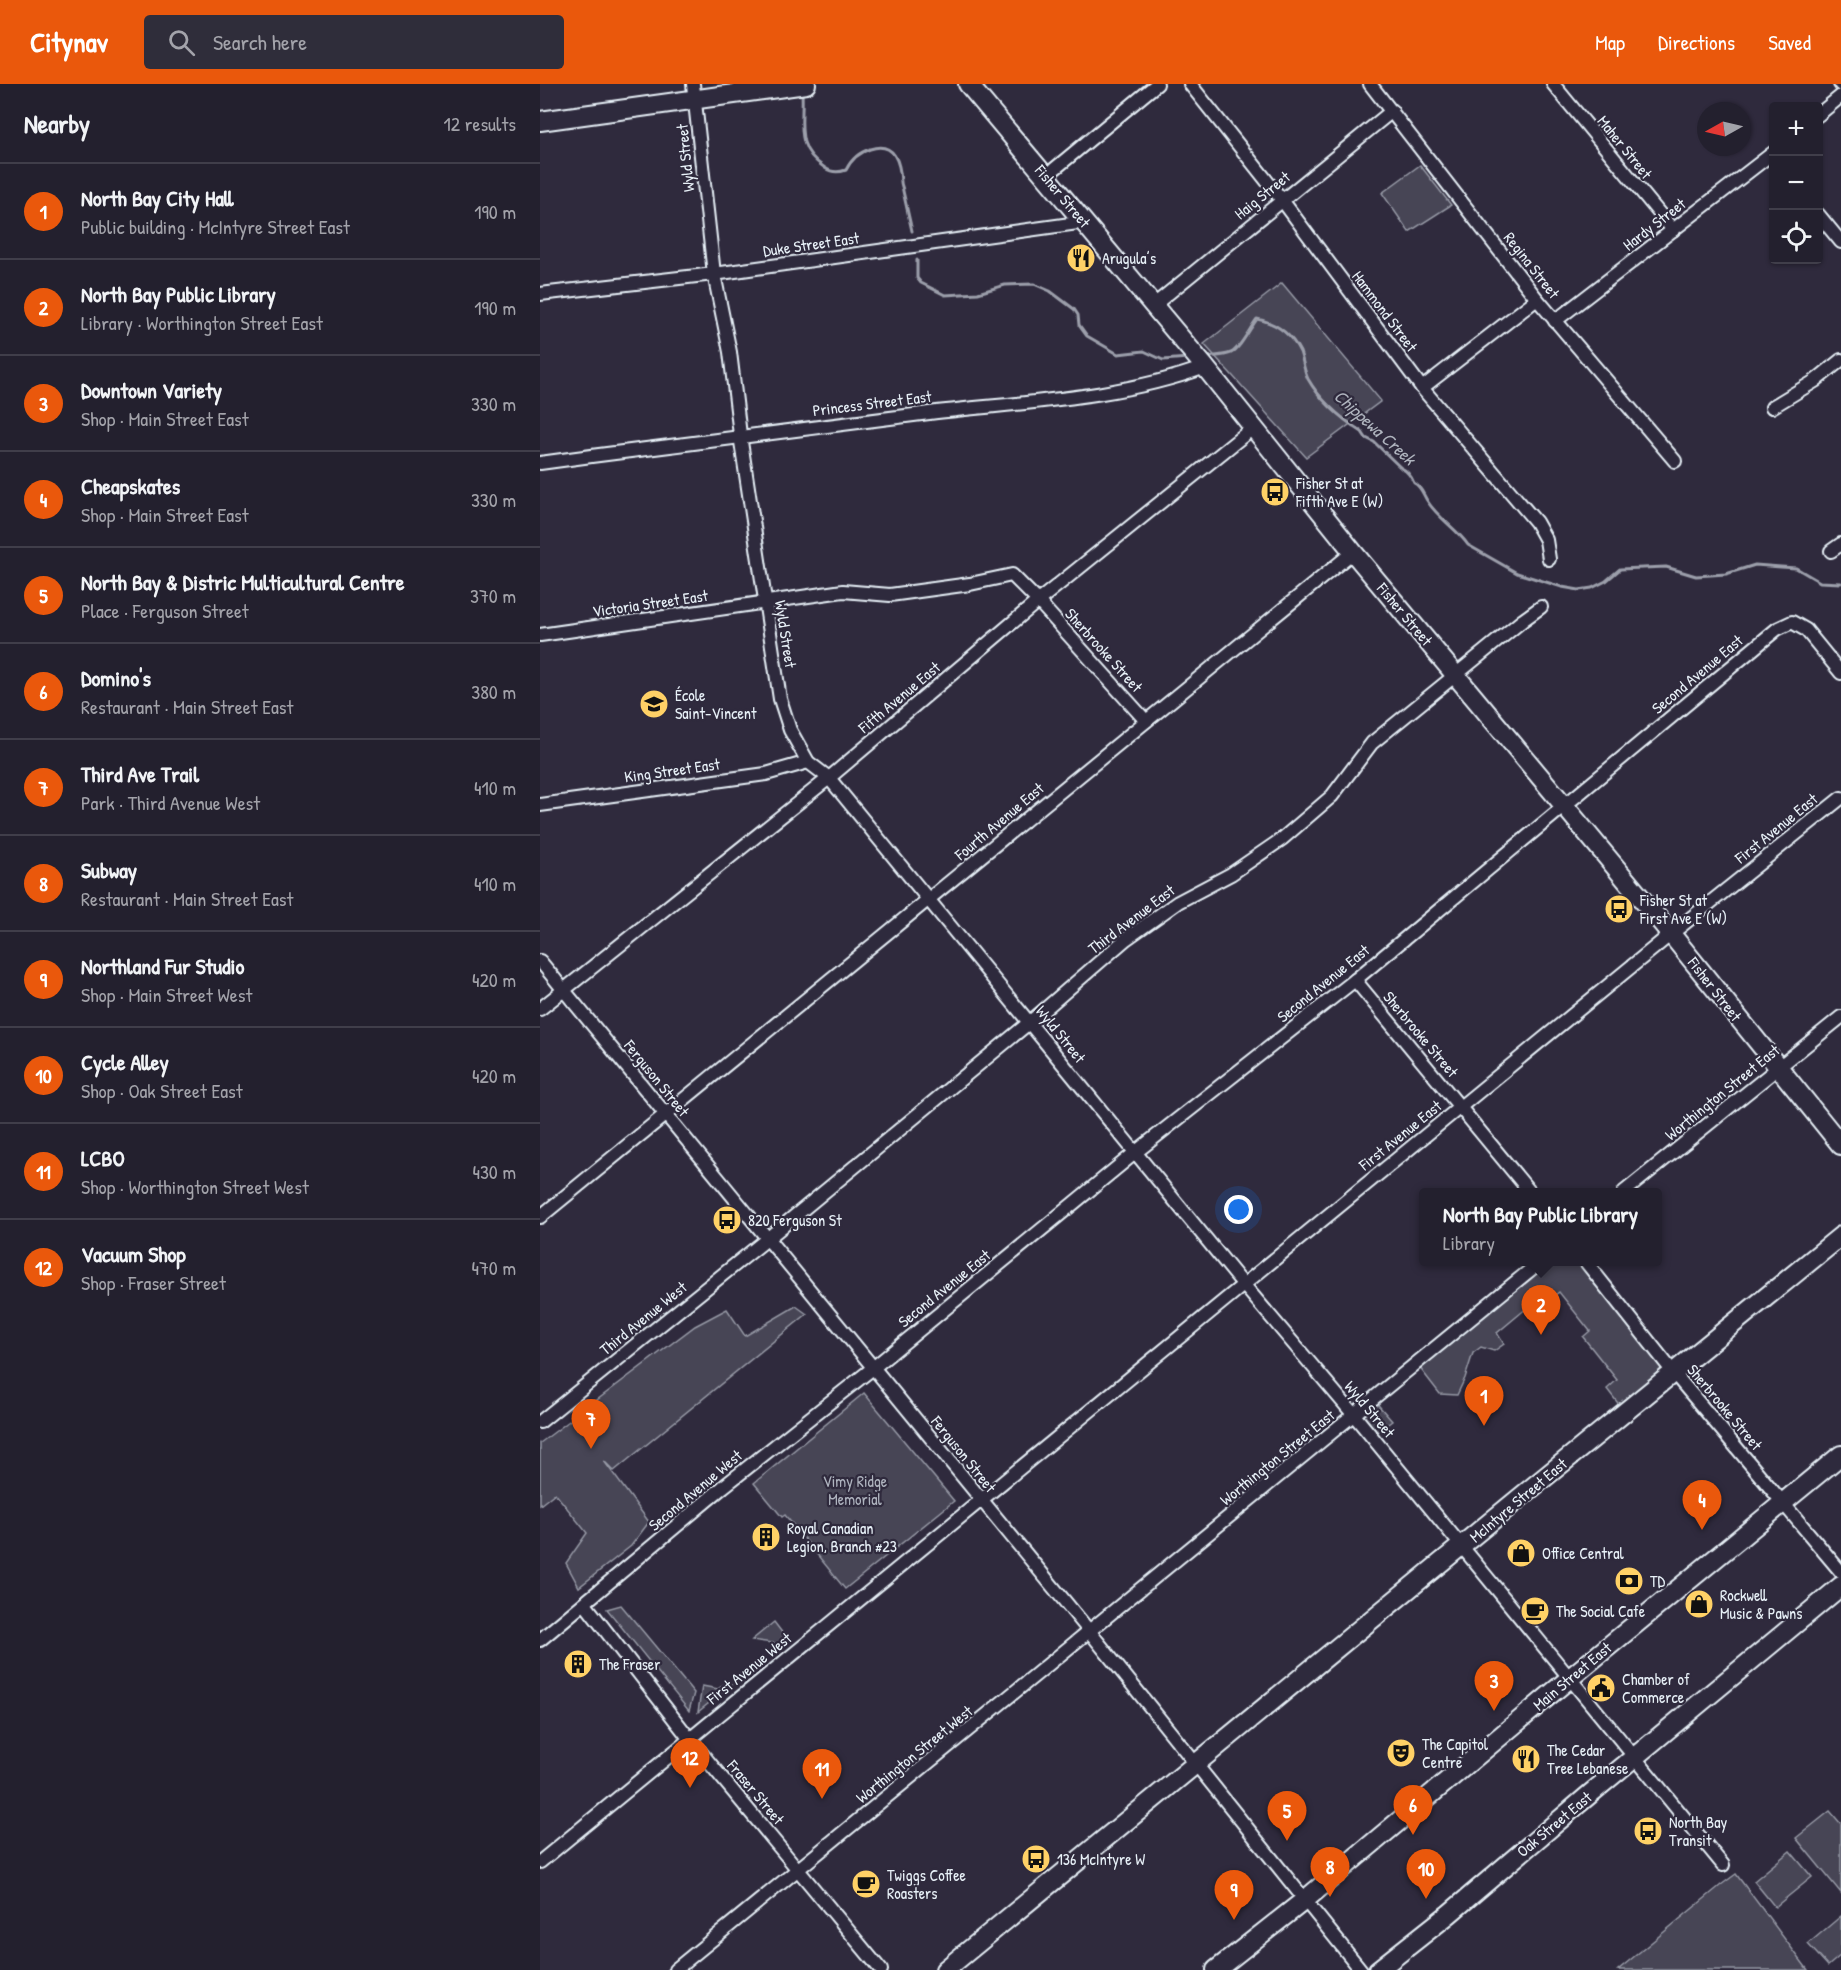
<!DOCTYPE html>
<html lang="en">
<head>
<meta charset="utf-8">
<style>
	:root { --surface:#23202e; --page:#2f2d3a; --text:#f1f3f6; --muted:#a3a3aa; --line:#403e4a; --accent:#ea580c }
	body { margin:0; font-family:"Patrick Hand",sans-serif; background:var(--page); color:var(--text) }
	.controls { position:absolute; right:18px; top:18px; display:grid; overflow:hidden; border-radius:6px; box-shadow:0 2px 4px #0004 }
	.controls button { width:54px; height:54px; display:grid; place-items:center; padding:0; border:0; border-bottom:2px solid var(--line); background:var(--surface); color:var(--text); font:30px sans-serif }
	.compass { position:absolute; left:1157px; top:18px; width:54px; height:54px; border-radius:50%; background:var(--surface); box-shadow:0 2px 4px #0004; rotate:262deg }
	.you { position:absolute; left:699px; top:1126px; width:21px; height:21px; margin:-15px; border:4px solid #fff; border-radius:50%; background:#1a73e8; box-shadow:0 0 0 9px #1a73e833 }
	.badge { display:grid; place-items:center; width:39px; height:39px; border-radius:50%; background:var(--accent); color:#fff; font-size:20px; font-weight:700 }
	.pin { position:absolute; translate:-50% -50px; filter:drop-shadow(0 2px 3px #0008) }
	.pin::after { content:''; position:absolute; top:32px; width:21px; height:18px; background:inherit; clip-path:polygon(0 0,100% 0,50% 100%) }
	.popup { position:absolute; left:879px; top:1104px; width:243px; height:78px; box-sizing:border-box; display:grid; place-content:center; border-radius:6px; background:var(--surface); filter:drop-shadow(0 2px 4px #0005); font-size:20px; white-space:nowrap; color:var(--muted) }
	.popup b { font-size:22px; color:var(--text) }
	.popup::after { content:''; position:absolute; left:50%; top:100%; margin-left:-12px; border:12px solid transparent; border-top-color:var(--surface) }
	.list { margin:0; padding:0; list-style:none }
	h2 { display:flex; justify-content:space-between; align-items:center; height:78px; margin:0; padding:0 24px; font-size:26px }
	h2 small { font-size:20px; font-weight:400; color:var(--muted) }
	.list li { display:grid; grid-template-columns:39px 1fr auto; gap:18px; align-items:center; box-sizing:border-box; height:96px; padding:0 24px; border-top:2px solid var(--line) }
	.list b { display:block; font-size:22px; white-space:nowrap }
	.list p { margin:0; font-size:20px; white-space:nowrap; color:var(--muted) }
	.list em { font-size:20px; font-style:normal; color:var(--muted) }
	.icon { flex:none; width:33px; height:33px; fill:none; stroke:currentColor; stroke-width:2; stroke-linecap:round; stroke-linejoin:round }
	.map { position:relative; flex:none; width:1301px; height:1886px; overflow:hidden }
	header { display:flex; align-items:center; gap:36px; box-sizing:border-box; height:84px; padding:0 30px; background:var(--accent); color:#fff }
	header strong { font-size:28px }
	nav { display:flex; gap:33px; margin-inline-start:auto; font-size:21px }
	.search { width:420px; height:54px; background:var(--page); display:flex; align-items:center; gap:15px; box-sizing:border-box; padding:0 21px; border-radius:6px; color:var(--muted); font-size:22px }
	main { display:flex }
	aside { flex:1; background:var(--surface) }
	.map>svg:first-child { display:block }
</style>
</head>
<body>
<header>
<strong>Citynav</strong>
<div class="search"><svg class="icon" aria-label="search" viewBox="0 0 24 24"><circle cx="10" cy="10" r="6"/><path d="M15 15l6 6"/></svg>Search here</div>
<nav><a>Map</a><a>Directions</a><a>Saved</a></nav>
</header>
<main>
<aside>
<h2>Nearby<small>12 results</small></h2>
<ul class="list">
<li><span class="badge">1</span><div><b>North Bay City Hall</b><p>Public building · McIntyre Street East</p></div><em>190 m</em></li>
<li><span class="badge">2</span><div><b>North Bay Public Library</b><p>Library · Worthington Street East</p></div><em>190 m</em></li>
<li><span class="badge">3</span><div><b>Downtown Variety</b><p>Shop · Main Street East</p></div><em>330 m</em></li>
<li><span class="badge">4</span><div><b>Cheapskates</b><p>Shop · Main Street East</p></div><em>330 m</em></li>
<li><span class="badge">5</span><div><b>North Bay &amp; Distric Multicultural Centre</b><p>Place · Ferguson Street</p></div><em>370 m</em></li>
<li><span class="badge">6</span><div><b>Domino's</b><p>Restaurant · Main Street East</p></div><em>380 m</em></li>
<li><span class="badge">7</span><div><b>Third Ave Trail</b><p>Park · Third Avenue West</p></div><em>410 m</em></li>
<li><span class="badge">8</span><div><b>Subway</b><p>Restaurant · Main Street East</p></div><em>410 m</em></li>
<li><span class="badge">9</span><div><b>Northland Fur Studio</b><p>Shop · Main Street West</p></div><em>420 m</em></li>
<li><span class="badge">10</span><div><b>Cycle Alley</b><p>Shop · Oak Street East</p></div><em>420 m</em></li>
<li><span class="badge">11</span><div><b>LCBO</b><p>Shop · Worthington Street West</p></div><em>430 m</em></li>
<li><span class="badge">12</span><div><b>Vacuum Shop</b><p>Shop · Fraser Street</p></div><em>470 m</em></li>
</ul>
</aside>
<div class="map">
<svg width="1301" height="1886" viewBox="0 0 1301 1886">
	<rect width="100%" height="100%" fill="#2f2a3d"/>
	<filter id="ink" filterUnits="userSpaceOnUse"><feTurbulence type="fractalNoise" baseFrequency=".0167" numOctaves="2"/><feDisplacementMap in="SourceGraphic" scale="12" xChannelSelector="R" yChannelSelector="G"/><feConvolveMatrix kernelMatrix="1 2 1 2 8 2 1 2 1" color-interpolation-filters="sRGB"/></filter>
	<g filter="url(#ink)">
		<g fill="#464455" stroke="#979aa6" stroke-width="1.5">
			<path d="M880,81L911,121L869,148L842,109Z"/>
			<path d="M742,199L841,317L766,373L664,260Z"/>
			<path d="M1000,1178H1046L1133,1288L1084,1327L1067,1305L1077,1296L1043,1253L1050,1247L1019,1208L1005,1219L1000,1213L957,1249L964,1260L954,1267L941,1263L933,1269L925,1294L917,1311L900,1310L876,1279Z"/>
			<path d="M256,1222L267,1230L74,1387L64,1377L109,1438L91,1462L39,1503L26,1479L47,1449L15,1409L0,1421V1359L155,1242L187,1225L205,1252Z"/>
			<path d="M324,1309L414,1417L305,1505L245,1431L242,1433L214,1399Z"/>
			<path d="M833,1315L852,1337L832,1352L814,1331Z"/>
			<path d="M81,1521L154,1609L149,1627L67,1525Z"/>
			<path d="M234,1538L247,1555L239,1560L212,1556Z"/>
			<path d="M186,1599L191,1601L158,1628L162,1602L178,1605Z"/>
			<path d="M1290,1727L1301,1740V1809L1256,1754Z"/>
			<path d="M1250,1767L1272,1793L1235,1823L1214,1797Z"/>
			<path d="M1196,1790L1268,1886H1078L1181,1801Z"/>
			<path d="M1301,1832V1871L1288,1882L1268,1860Z"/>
		</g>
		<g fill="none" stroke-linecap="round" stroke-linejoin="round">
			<g stroke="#9c9fab" stroke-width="3">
				<path d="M262,8C264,39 253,63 285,84C292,89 298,89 306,86C311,76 320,68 330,65C355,57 360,79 361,98C361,101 363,104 363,107C366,120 369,134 372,147"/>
				<path d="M377,176V194L381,199L405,211L438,209L465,201L494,200L510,207L534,225L538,231L539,241L547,252L578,270L604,267L623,276L648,274"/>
				<path d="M667,273C674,272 684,272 691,269C700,265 710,244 717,235C736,239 751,250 760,268C763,276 764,287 768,295C780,316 802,335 822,348L826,354L834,358L861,384C868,387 871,392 874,399C882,403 883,411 888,418C899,435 917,445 928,461L977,489L1022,503L1039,506L1052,504L1066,497L1080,485L1126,483L1156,492L1186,490L1215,481L1241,483L1256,484L1280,498L1301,499"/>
			</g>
			<g stroke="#e8f1f8" stroke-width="16">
				<g id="street">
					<path d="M153,0L174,190L190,268L200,351L240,615L250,646L268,678L289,694L703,1200L814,1331L1183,1781"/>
					<path d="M650,0L742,116L882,304L996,438L1006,456L1009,475"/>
					<path d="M830,0L997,215L1135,377"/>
					<path d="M1013,0L1133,146"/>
					<path d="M1300,0L1301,1"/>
					<path d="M1278,31L1301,12"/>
					<path d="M506,92L617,0"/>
					<path d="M1278,130L1301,158"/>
					<path d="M0,210L174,190L545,138"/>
					<path d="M614,221L852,27"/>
					<path d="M1015,237L1234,68"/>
					<path d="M882,304L997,215"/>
					<path d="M1232,323L1275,297L1301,276"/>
					<path d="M0,379C132,361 264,344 397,328C486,318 581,314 665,283"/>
					<path d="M1291,467L1301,460"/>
					<path d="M0,551L303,507L350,511L430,500L472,491L498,517L606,637"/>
					<path d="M0,721L226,690L268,678"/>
					<path d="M0,877L550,1548L821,1886"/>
					<path d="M815,896L990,1108"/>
					<path d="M0,925L289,694L498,517L714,343"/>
					<path d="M1084,1108L1301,933"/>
					<path d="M0,1133L813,468"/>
					<path d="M1046,1178L1133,1288L1301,1488"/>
					<path d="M0,1338L227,1155L490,938L586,855L638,818L691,790L742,755L792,712L832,659L983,536L1001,523"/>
					<path d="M45,1520L149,1654L341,1886"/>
					<path d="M0,1556L183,1403L333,1284L596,1068L815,896L1237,545L1252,538L1266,546L1301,589"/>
					<path d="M0,1778L1131,850L1301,714"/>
					<path d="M135,1886L1000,1178"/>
				</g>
			</g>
			<g stroke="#e8f1f8" stroke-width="22">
				<g id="secondary">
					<path d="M428,0L665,283L813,468L1131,850L1301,1061"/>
					<path d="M0,37L266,0"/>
					<path d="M405,1886C703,1641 1001,1395 1301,1152"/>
					<path d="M676,1886L766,1815L1030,1594L1301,1371"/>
					<path d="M838,1886L909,1830L1050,1710L1301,1502"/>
				</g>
			</g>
			<use href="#street" stroke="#2f2a3d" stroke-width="12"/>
			<use href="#secondary" stroke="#2f2a3d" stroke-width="18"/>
		</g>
	</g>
	<defs>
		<g id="restaurant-disc" transform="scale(1.5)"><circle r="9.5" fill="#ffd166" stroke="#2f2a3d"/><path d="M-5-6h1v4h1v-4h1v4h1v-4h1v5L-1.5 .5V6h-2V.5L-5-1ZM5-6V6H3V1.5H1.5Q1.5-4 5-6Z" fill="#111"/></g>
		<g id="bus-disc" transform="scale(1.5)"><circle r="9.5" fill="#ffd166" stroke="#2f2a3d"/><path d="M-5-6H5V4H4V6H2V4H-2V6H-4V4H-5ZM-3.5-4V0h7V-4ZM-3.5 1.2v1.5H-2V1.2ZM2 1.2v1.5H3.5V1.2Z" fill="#111"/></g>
		<g id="school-disc" transform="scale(1.5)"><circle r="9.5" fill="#ffd166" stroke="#2f2a3d"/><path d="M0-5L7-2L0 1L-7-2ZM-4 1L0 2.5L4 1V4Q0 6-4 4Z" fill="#111"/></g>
		<g id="building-disc" transform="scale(1.5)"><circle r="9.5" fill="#ffd166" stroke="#2f2a3d"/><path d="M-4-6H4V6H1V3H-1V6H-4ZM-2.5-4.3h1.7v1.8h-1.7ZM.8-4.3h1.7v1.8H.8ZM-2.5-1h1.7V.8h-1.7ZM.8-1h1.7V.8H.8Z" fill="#111"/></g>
		<g id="shop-disc" transform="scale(1.5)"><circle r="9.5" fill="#ffd166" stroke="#2f2a3d"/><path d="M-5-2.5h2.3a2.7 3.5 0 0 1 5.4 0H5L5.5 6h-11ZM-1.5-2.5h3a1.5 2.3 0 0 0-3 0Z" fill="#111"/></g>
		<g id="bank-disc" transform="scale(1.5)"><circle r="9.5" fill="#ffd166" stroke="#2f2a3d"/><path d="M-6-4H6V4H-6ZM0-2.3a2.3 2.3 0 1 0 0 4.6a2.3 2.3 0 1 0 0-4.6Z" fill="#111"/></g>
		<g id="cafe-disc" transform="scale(1.5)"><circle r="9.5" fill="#ffd166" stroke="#2f2a3d"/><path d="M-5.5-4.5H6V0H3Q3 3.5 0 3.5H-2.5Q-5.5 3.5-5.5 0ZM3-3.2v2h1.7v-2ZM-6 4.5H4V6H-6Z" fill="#111"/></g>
		<g id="civic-disc" transform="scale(1.5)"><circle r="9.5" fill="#ffd166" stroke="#2f2a3d"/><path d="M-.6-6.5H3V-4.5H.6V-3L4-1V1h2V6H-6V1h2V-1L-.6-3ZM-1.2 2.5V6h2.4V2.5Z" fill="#111"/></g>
		<g id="theatre-disc" transform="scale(1.5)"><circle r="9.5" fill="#ffd166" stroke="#2f2a3d"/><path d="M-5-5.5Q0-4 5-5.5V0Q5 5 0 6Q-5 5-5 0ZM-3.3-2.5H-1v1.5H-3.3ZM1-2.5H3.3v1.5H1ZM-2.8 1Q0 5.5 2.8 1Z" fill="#111"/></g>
	</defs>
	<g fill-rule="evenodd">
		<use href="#restaurant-disc" x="541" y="174"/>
		<use href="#bus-disc" x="735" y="408"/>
		<use href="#school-disc" x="114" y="620"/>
		<use href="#bus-disc" x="1079" y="825"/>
		<use href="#bus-disc" x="187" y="1136"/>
		<use href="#building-disc" x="226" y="1453"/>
		<use href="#shop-disc" x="981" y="1469"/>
		<use href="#bank-disc" x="1089" y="1497"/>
		<use href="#shop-disc" x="1159" y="1520"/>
		<use href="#cafe-disc" x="995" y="1527"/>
		<use href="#building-disc" x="38" y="1580"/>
		<use href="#civic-disc" x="1061" y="1604"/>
		<use href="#theatre-disc" x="861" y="1669"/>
		<use href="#restaurant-disc" x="986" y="1675"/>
		<use href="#bus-disc" x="1108" y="1747"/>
		<use href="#bus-disc" x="496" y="1775"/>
		<use href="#cafe-disc" x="326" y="1800"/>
	</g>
	<g text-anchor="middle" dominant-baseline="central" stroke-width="4.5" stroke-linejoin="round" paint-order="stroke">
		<g font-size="16" fill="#e8f1f8" stroke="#2f2a3d">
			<text transform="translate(1085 63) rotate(51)">Maher Street</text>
			<text transform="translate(145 74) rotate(-96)">Wyld Street</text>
			<text transform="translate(722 111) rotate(-39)">Haig Street</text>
			<text transform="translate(523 112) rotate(50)">Fisher Street</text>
			<text transform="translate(1114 140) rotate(-38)">Hardy Street</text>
			<text transform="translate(271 160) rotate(-8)">Duke Street East</text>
			<text transform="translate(992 181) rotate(52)">Regina Street</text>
			<text transform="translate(845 227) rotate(53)">Hammond Street</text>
			<text transform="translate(332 319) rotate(-7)">Princess Street East</text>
			<text transform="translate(110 519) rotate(-8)">Victoria Street East</text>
			<text transform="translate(865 530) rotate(50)">Fisher Street</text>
			<text transform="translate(246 550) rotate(81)">Wyld Street</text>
			<text transform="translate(564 566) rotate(48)">Sherbrooke Street</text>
			<text transform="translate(1157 590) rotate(-40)">Second Avenue East</text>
			<text transform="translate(359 613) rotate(-40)">Fifth Avenue East</text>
			<text transform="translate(132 686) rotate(-8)">King Street East</text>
			<text transform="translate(459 737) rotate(-40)">Fourth Avenue East</text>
			<text transform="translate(1236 744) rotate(-39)">First Avenue East</text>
			<text transform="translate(591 835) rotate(-37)">Third Avenue East</text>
			<text transform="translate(783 899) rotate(-39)">Second Avenue East</text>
			<text transform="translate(1175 905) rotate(52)">Fisher Street</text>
			<text transform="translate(521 950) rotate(51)">Wyld Street</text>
			<text transform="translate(881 950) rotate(50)">Sherbrooke Street</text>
			<text transform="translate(117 994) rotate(51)">Ferguson Street</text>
			<text transform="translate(1182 1008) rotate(-39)">Worthington Street East</text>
			<text transform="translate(860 1051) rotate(-39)">First Avenue East</text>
			<text transform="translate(404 1204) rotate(-39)">Second Avenue East</text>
			<text transform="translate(103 1234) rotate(-39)">Third Avenue West</text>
			<text transform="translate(1185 1323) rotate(50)">Sherbrooke Street</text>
			<text transform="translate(830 1325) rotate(50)">Wyld Street</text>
			<text transform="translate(424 1370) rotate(51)">Ferguson Street</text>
			<text transform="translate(737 1373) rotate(-39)">Worthington Street East</text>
			<text transform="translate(155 1406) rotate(-40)">Second Avenue West</text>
			<text transform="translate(978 1416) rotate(-40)">McIntyre Street East</text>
			<text transform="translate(209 1584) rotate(-39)">First Avenue West</text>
			<text transform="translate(1032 1592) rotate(-40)">Main Street East</text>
			<text transform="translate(374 1670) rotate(-39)">Worthington Street West</text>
			<text transform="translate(216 1708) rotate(50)">Fraser Street</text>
			<text transform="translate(1014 1740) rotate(-40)">Oak Street East</text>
		</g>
		<g font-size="16" fill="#e8f1f8" stroke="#2f2a3d" text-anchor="start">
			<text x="562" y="174">Arugula’s</text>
			<text x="756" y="399">Fisher St at<tspan x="756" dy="18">Fifth Ave E (W)</tspan></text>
			<text x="135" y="611">École<tspan x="135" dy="18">Saint-Vincent</tspan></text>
			<text x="1100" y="816">Fisher St at<tspan x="1100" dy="18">First Ave E (W)</tspan></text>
			<text x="208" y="1136">820 Ferguson St</text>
			<text x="247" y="1444">Royal Canadian<tspan x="247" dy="18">Legion, Branch #23</tspan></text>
			<text x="1002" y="1469">Office Central</text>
			<text x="1110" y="1497">TD</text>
			<text x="1180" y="1511">Rockwell<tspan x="1180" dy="18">Music &amp; Pawns</tspan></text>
			<text x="1016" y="1527">The Social Cafe</text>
			<text x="59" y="1580">The Fraser</text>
			<text x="1082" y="1595">Chamber of<tspan x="1082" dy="18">Commerce</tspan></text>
			<text x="882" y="1660">The Capitol<tspan x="882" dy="18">Centre</tspan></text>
			<text x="1007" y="1666">The Cedar<tspan x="1007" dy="18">Tree Lebanese</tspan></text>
			<text x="1129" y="1738">North Bay<tspan x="1129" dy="18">Transit</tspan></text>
			<text x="517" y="1775">136 McIntyre W</text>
			<text x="347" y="1791">Twiggs Coffee<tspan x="347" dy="18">Roasters</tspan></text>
		</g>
		<g font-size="16" fill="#afb4bf" stroke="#2f2a3d">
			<text x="315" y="1397">Vimy Ridge<tspan x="315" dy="18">Memorial</tspan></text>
		</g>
		<g font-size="18" font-style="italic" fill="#afb4be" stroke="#2f2a3d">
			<text transform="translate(835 343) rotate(42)">Chippewa Creek</text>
		</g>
	</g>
</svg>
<div class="controls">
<button>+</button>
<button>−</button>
<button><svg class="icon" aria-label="locate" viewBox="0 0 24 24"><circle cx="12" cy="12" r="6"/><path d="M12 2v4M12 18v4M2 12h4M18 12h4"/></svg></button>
</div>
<svg class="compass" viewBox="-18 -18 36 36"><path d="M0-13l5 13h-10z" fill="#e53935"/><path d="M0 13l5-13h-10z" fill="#a3a3aa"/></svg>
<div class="you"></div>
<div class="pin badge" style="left:944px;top:1342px">1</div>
<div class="pin badge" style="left:1001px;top:1251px">2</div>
<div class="popup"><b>North Bay Public Library</b>Library</div>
<div class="pin badge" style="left:954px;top:1627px">3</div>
<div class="pin badge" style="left:1162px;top:1446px">4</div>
<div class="pin badge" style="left:747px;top:1757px">5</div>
<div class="pin badge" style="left:873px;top:1751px">6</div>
<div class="pin badge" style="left:51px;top:1365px">7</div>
<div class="pin badge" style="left:790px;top:1813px">8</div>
<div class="pin badge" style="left:694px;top:1836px">9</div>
<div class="pin badge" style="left:886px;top:1815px">10</div>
<div class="pin badge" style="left:282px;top:1715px">11</div>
<div class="pin badge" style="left:150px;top:1704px">12</div>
</div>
</main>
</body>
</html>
